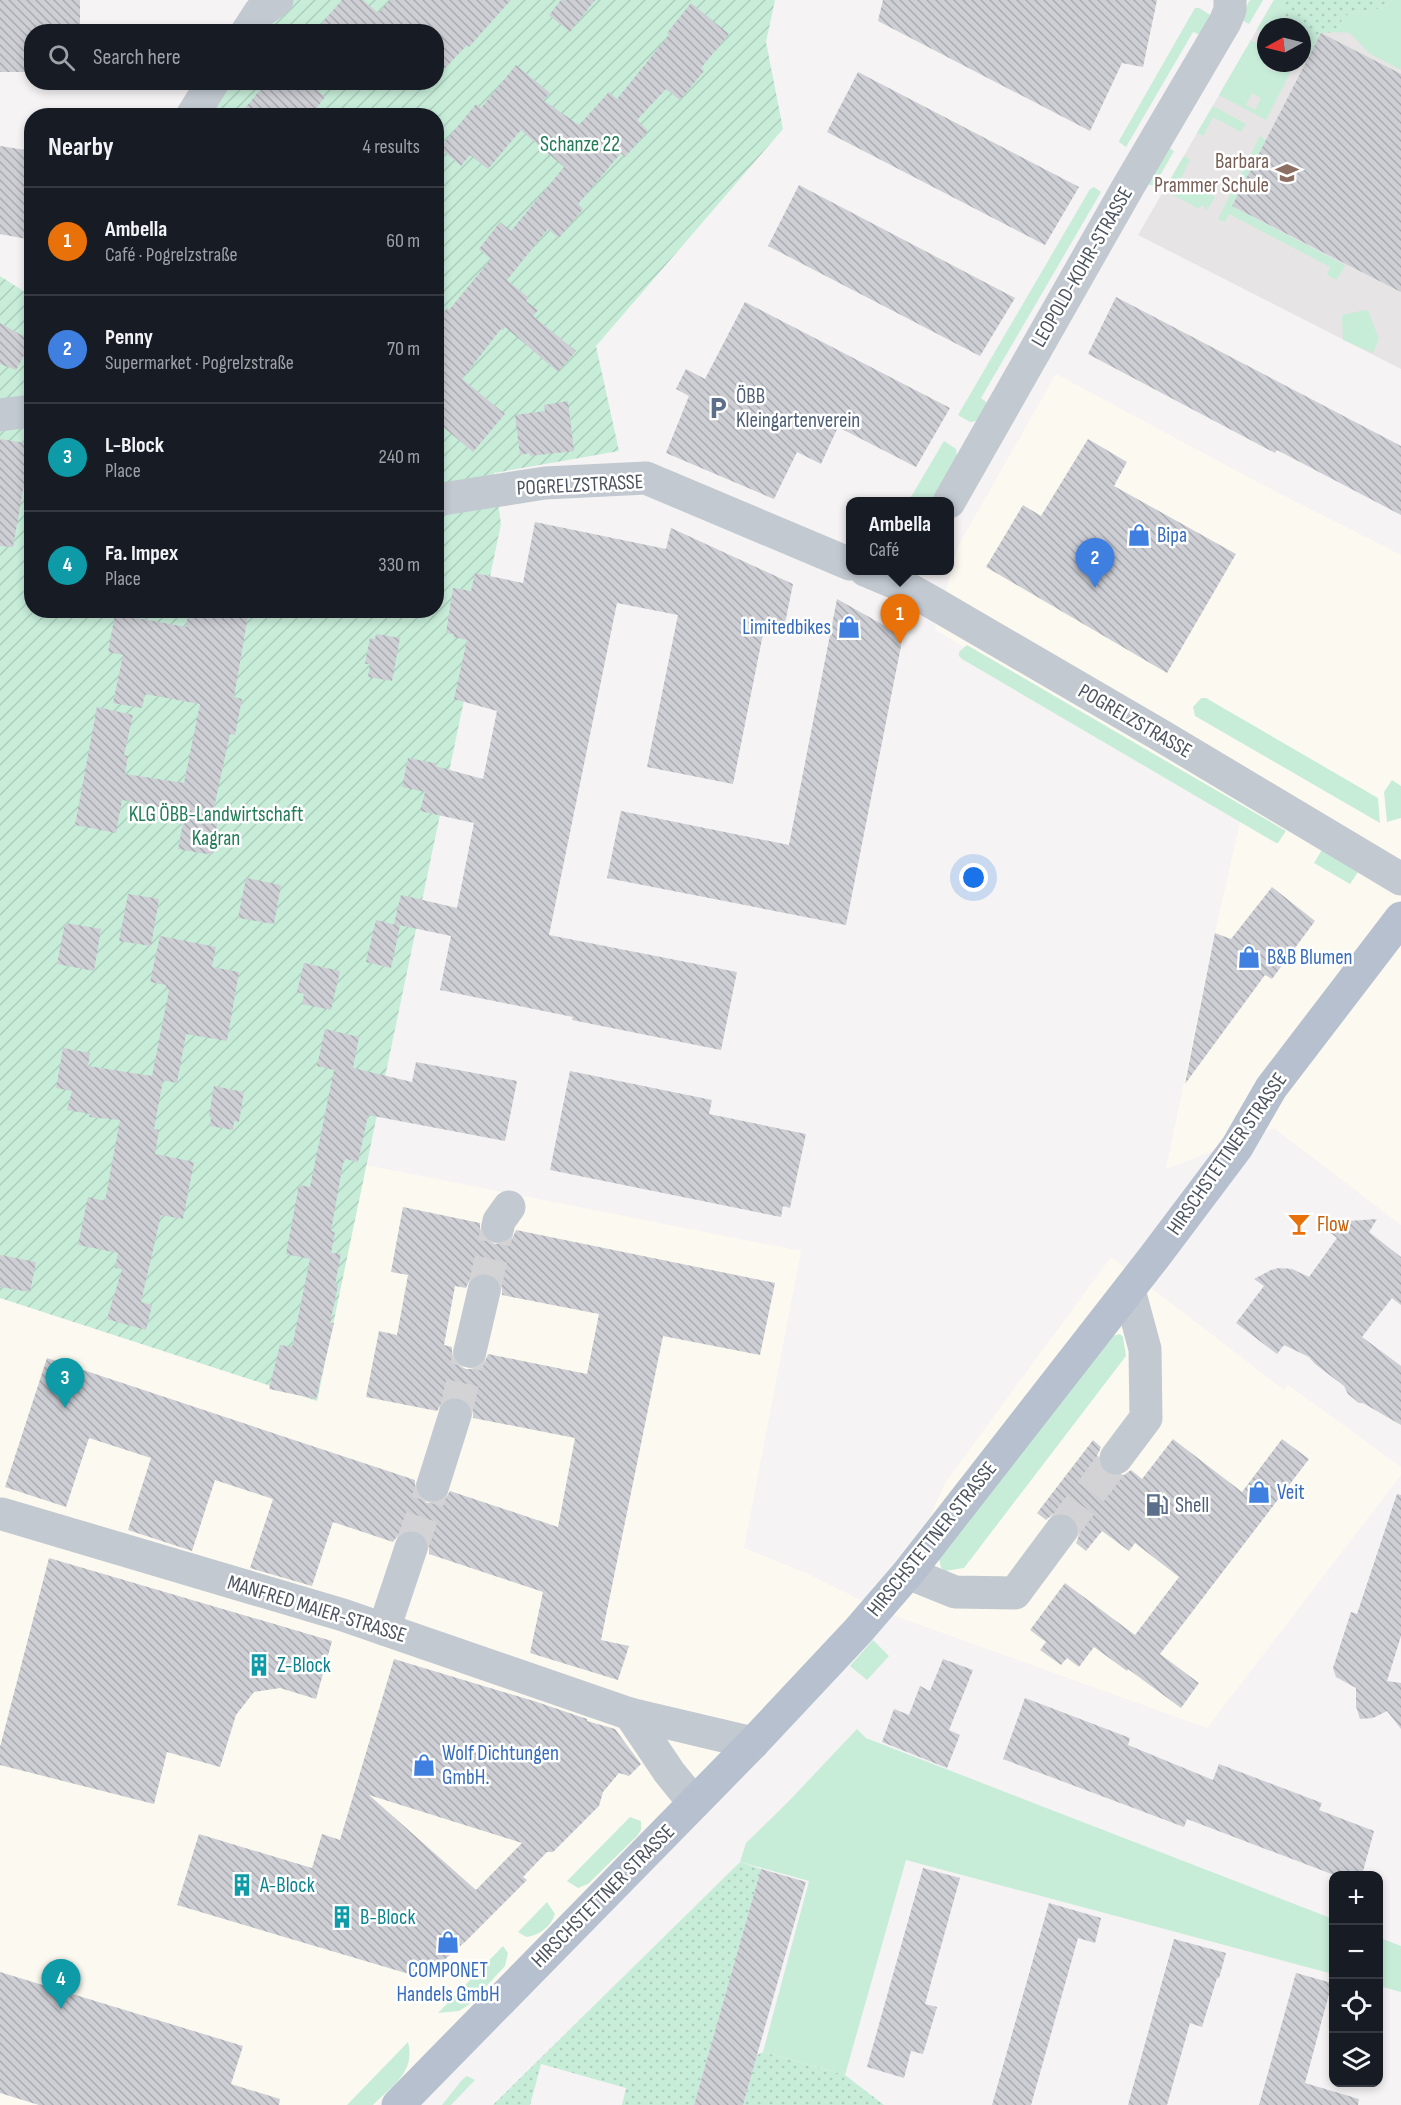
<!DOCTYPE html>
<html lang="en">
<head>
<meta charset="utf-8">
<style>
	:root { --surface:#171b24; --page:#242831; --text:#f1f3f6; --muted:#9ea1a6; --line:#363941; --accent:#1a73e8 }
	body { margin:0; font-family:"Sofia Sans Condensed",sans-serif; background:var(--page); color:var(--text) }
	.controls { position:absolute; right:18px; bottom:18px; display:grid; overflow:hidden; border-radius:12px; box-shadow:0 3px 9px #0003 }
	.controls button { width:54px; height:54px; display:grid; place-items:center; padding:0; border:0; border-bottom:2px solid var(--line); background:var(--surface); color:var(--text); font:30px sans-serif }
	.compass { position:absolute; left:1257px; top:18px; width:54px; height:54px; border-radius:50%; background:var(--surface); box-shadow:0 3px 9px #0003; rotate:263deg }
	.you { position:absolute; left:974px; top:878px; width:21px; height:21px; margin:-15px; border:4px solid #fff; border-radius:50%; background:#1a73e8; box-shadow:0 0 0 9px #1a73e833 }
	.badge { display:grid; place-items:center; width:39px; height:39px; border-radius:50%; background:var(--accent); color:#fff; font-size:20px; font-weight:700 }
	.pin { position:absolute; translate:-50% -50px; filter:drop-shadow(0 2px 3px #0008) }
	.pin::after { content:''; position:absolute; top:32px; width:21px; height:18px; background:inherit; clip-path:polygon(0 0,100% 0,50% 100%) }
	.popup { position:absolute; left:846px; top:497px; width:108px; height:78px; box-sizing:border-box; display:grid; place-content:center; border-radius:12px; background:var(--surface); filter:drop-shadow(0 2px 4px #0005); font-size:20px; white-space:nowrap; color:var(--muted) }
	.popup b { font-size:22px; color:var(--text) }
	.popup::after { content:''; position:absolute; left:50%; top:100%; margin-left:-12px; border:12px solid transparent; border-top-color:var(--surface) }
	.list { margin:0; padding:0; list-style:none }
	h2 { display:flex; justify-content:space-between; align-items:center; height:78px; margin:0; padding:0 24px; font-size:26px }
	h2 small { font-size:20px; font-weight:400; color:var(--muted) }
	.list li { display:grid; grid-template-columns:39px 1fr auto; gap:18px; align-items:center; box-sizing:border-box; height:108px; padding:0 24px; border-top:2px solid var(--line) }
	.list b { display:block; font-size:22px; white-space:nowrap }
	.list p { margin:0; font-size:20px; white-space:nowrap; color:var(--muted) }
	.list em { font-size:20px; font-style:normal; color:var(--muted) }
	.icon { flex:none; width:33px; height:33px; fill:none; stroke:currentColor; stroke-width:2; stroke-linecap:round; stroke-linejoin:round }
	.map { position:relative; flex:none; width:1401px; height:2105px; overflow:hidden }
	.search { position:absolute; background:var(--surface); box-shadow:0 3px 9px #0003; left:24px; top:24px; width:420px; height:66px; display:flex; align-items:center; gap:15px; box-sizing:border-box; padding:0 21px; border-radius:24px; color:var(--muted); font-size:22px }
	.panel { position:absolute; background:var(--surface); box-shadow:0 3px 9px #0003; left:24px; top:108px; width:420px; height:510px; border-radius:24px }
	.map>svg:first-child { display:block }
</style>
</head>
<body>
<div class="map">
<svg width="1401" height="2105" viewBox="0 0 1401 2105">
	<defs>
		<pattern id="park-dots" width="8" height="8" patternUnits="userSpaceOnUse" patternTransform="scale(1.5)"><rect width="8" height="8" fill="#c7edd9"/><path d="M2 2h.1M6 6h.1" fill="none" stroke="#adcdbd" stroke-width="1.8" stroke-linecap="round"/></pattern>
		<pattern id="garden-furrows" width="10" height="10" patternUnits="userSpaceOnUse" patternTransform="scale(1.5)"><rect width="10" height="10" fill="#c7edd9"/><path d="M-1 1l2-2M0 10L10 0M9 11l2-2" fill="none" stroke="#adcdbd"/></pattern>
		<pattern id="building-back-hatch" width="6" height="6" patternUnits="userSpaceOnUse" patternTransform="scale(1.5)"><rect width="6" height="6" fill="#cdcfd5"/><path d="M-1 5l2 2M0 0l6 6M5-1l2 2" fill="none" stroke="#a9abb0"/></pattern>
	</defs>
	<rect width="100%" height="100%" fill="#f5f3f3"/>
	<g fill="#fcfaf0">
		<path d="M1056,374L1259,483L1401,555V1225L1274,1128L1166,1169L1215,933L1243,809L935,630L958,546Z"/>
		<path d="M366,1165L801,1251L744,1548L808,1574L887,1613L945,1483L1111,1257L1284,1390L1288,1385L1401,1467V1475L1207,1728L887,1613L376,2105H0V1298L317,1401Z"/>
	</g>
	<path fill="#e6e4e4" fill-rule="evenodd" d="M1274,0H1401V369L1138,235ZM1266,27H1302V63H1266Z"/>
	<g fill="#c7edd9" fill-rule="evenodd">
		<path d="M1250,0H1263L1249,24L1242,20L1241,15Z"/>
		<path d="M1274,0H1286L1284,18L1288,27H1266V33L1257,29Z"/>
		<path d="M1392,0H1401V70L1369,53L1350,33L1337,32C1339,27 1340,22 1343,18C1354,6 1381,15 1392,0Z"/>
		<path d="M1195,8H1199L1212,16L1201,35L1193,32L1126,147L1119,142L1120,139Z"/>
		<path d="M1315,36L1319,37L1310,56L1302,52V39Z"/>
		<path d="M1251,40L1266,48V63H1268L1266,68L1275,72L1280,63H1295L1266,120L1219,95ZM1252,93L1261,98L1255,110L1246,105Z"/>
		<path d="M1213,106L1246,124L1241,132L1213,117L1203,136L1197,133Z"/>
		<path d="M1260,136L1266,140L1232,206L1345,265L1337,280L1327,275L1330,267L1229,214L1225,222L1218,219Z"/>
		<path d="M1168,147L1174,151L1154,186L1144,183Z"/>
		<path d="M1184,156L1190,160L1181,178L1215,197L1207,210H1205L1206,208L1202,205L1199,209L1164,190Z"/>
		<path d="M1094,187L1101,192L981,398L986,402L987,406L977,421L970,422L958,415L1090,189Z"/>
		<path d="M1365,310L1368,311L1379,339L1373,353L1343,340L1342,315Z"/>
		<path d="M944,441L956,449L957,457L931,501L908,502Z"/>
		<path d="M967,645L1286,831L1278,843H1276L962,659L959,656V652Z"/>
		<path d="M1201,698H1206L1378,798L1380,823L1195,716L1193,707Z"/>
		<path d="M1392,780L1401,786V818L1387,822L1384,792Z"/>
		<path d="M1323,848L1360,869L1350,884L1314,863Z"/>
		<path d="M1120,1334L1123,1337L1126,1356L964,1568L945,1571L941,1568L939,1559L1112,1336Z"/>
		<path d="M873,1640L889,1656L867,1680L850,1666Z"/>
		<path d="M857,1729L866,1738L1333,1919V1974L906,1860L845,2075L763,2052L809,1881L740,1862L746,1843L788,1802Z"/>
		<path d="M630,1817L641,1821V1830L637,1836L588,1884L578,1888L567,1881Z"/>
		<path d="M547,1902L555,1914C551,1927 538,1936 526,1937L518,1932Z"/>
		<path d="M1378,1937L1401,1946V1992L1379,1986Z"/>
		<path d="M503,1946L508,1953L505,1966L470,2004L459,2011L438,2013Z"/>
		<path d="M408,2042C416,2072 392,2086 373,2105H347Z"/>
		<path d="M467,2076L475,2080L451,2105H442L462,2080Z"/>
	</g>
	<g fill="url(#park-dots)">
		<path d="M1286,0H1392C1381,15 1354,6 1343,18C1340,22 1339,27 1337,32L1322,33L1319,37L1304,39H1302V27H1287L1283,6Z"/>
		<path d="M740,1862L761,1869L694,2105H622L626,2088L541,2064L530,2105H493Z"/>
		<path d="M763,2052L845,2075L884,2105H743L757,2055Z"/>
	</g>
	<path fill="url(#garden-furrows)" d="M270,0H775L766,42L783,129L596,346L619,451L494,473L501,524L317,1401L0,1298V276L31,296L32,610H436V116L201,115L220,83L436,82V32L251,31Z"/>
	<g fill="url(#building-back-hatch)" fill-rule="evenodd">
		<path d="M0,0H80V32H32V72H0Z"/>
		<path d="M342,0H363L378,13L390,0H511L469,47L467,45L436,78V32H314Z"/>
		<path d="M561,0H595L570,32L549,15Z"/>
		<path d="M883,0H1157L1143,67L1122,63L1090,131L878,21Z"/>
		<path d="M691,3L729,34L701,68L704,71L680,100L666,89L637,120L648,131L625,157L621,153L578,204L583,209L559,238L548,229L507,280L529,298L526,301L538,310L533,316L576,351L558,372L505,327L503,330L501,329L462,379L505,414L473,452L436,421V322L447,308L449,310L491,259L479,249L500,222L511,231L564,167L521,130L488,169L470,155L461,166L440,148L476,104L481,108L516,65L550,93L543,100L579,125L609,92L617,99L669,35L667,33Z"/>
		<path d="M1321,33L1401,74V292L1232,206Z"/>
		<path d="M858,72L1079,187L1045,245L827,132Z"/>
		<path d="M267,82H308L325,97L310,116H238Z"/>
		<path d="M0,146L32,151V240L0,234Z"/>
		<path d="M799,185L1015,298L980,356L768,246Z"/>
		<path d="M1116,297L1401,446V515L1277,450L1275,453L1088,354Z"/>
		<path d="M745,302L950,408L916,467L838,427L821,464L797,452L774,499L666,453L689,396L676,389L686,369L705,379Z"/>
		<path d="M0,323L32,341L16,370L0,364Z"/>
		<path d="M568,401L574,451L530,456V453L520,455L515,415L545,411L544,405Z"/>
		<path d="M0,439L32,444V467L27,466L13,547L0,546Z"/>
		<path d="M1088,439L1127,462L1114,486L1236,554L1167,673L986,567L1023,505L1041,516Z"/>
		<path d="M535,522L666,549L671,528L793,584L785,623L766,619L733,784L647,767L678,615L617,603L549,935L737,972L721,1050L572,1020L573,1017L440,990L451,936L394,924L401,895L457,908L474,823L420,811L425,792L402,787L408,758L435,763V766L483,779L497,711L454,699L467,640L453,637L454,634L446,633L453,588L471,591L475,573L523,583Z"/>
		<path d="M837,599L903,636L846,925L607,878L621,811L789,845Z"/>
		<path d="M189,610L219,616L220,610H249L234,697L242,699L235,735L230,734L213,812L219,813L212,855L178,849L185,812L122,800L116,833L75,825L97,707L133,715L124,755L128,756L125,774L184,783L200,704L145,694L142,708L113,703L123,655L108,652L115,614L186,627Z"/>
		<path d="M376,634L400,638L392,681L368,677L370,664H365L370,638L375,639Z"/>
		<path d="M246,878L281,885L274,924L238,918Z"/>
		<path d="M1272,887L1315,921L1272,979L1265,975L1185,1084L1215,933L1231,939Z"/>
		<path d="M128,894L159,899L151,946L119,941Z"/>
		<path d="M376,920L400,926L391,968L366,962Z"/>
		<path d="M65,923L101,929L94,971L57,964Z"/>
		<path d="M160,936L216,947L212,967L239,972L227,1041L186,1034L177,1083L163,1080L154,1129L159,1130L155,1154L194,1162L183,1219L161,1215L141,1302L152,1305L146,1330L107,1319L122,1269L115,1268L118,1253L78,1245L88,1197L105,1201L120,1120L89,1117L90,1114L67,1110L72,1091L56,1088L63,1048L90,1053L88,1066L152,1076L169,990L166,989V985L150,982Z"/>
		<path d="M304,963L340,971L331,1010L302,1004L304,994L297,992Z"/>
		<path d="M325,1029L359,1037L353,1068L412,1082L416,1062L517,1081L505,1141L368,1115L358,1162L346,1159L343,1163L331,1231L335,1232L331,1253L341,1254L335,1284L338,1285L330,1323H334L316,1399L269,1389L280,1345L292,1347L310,1259L286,1254L299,1185L310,1187L334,1070L317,1066Z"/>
		<path d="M570,1071L712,1100L709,1114L806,1134L790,1208L783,1206L781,1217L550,1170Z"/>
		<path d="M214,1086L244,1092L239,1122L234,1121L233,1130L210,1126L211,1117L209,1116Z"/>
		<path d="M403,1207L480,1223V1231L485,1240L495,1244H505L512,1239L516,1230L775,1283L760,1355L663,1336L601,1640L629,1646L618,1680L530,1653L543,1592L429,1554V1545L425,1536L416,1530H407L399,1534L393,1542L333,1522L312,1586L250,1568L273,1499L215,1480L192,1551L128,1530L151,1458L89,1438L66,1507L5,1487L47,1358L415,1480V1490L419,1497L427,1503H438L445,1499L450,1491L558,1527L575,1438L473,1418V1410L469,1403L460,1397H452L443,1401L437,1411L366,1397L379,1331L397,1335L408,1275L391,1272ZM478,1273H488L496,1277L502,1285V1295L599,1314L587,1374L488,1354L484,1363L476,1369H466L458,1365L452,1357V1347L444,1345L455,1286L466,1288L470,1279Z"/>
		<path d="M1377,1219L1369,1232L1401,1257V1305L1392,1298L1362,1337L1401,1366V1425L1363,1403H1359L1348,1394L1344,1386L1315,1364L1309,1357L1284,1345L1277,1354L1236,1323L1264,1286L1254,1279L1271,1270L1279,1268L1292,1269L1309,1277L1337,1238L1323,1227L1349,1221Z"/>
		<path d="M0,1255L36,1262L30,1292L0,1287Z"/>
		<path d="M1173,1439L1242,1492L1282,1439L1309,1459L1160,1654L1199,1683L1181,1708L1128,1669L1127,1671L1094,1647L1079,1667L1067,1658L1061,1665L1040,1650L1046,1642L1030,1630L1065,1583L1135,1635L1179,1577L1135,1543L1129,1551L1102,1531L1086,1551L1076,1543L1080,1533L1078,1524L1073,1516L1063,1512L1053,1514L1046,1520L1037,1513L1093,1440L1101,1447L1097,1456L1099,1466L1104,1473L1114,1477L1124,1475L1131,1470L1142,1479Z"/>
		<path d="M1397,1494L1401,1495V1636L1387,1681L1401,1683V1729L1387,1711L1373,1718L1360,1719L1356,1706V1688L1336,1677L1333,1668L1351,1612L1357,1614Z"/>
		<path d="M49,1558L332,1641L316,1699L280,1688L254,1692L236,1715L220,1767L167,1752L154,1804L0,1765V1747Z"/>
		<path d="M394,1659L537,1702L587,1719V1721L615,1729L641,1764L629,1776L619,1773L603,1792L599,1806L553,1852H547L523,1877L527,1880L466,1941L434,1969L409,1974L177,1905L199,1834L312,1868L322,1834L340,1840ZM369,1795L522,1843L476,1890Z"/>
		<path d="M943,1659L973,1670L949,1730L960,1735L947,1768L882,1742L894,1709L909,1715L920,1686L930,1691Z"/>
		<path d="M1025,1698L1130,1738L1128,1745L1213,1780L1219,1764L1322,1803L1319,1810L1374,1831L1362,1875H1334L1187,1819L1184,1827L1003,1759Z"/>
		<path d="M923,1868L960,1878L925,2004L937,2007L923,2054L911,2051L904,2078L867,2067Z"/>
		<path d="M761,1869L806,1882L757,2055L743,2105H694Z"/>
		<path d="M1049,1903L1101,1918L1095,1943L1078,1938L1031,2105H992Z"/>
		<path d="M1174,1939L1226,1953L1219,1978H1217L1202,2027L1190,2023L1167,2105H1128Z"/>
		<path d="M0,1972L243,2046L231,2084L280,2099L279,2105H39L0,2093Z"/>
		<path d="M1296,1973L1332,1983L1305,2083L1359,2099L1358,2105H1259Z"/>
	</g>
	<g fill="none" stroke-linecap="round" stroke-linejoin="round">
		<g stroke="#d3d3d5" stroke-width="33" stroke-dasharray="33 16" stroke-linecap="butt">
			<path d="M484,1291L498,1226"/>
			<path d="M455,1415L470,1351"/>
			<path d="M1061,1531L1116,1458"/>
			<path d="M411,1548L433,1485"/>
		</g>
		<g stroke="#c2c9d0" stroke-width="33">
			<path d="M247,32L260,12L277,0"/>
			<path d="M192,116L213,82"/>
			<path d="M0,415L32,411"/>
			<path d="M436,500L545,483L646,478L850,564"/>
			<path d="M949,502L1128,187L1225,22L1230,10V0"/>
			<path d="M865,570L903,586L935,604L1160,735L1401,879"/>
			<path d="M498,1226L499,1221L509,1207"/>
			<path d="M470,1351L484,1291"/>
			<path d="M1116,1458L1146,1418L1145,1349L1129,1290"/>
			<path d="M433,1485L455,1415"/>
			<path d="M2,1514L343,1615L630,1714L753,1743"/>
			<path d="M908,1573L955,1592L1015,1593L1061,1531"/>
			<path d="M384,1629L411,1548"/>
			<path d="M630,1714L669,1772L694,1803"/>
		</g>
		<path stroke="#b6c0ce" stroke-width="33" d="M398,2105L753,1743L858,1631L908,1573L1155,1256L1237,1147L1271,1088L1401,918"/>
	</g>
	<defs>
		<g id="school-bare" transform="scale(1.8)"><path d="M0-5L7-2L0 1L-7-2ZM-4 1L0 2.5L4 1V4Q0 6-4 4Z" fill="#8d6e63" stroke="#fff" stroke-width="2.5" paint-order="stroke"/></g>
		<g id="parking-bare" transform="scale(1.8)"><path d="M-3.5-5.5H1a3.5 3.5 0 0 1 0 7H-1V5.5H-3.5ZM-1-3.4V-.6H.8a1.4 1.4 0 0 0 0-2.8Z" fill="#5c6f8a" stroke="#fff" stroke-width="2.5" paint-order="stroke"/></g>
		<g id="shop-bare" transform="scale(1.8)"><path d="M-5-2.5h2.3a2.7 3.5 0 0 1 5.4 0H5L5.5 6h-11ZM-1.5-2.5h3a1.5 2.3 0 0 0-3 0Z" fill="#3f7fe0" stroke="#fff" stroke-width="2.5" paint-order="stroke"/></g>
		<g id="bar-bare" transform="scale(1.8)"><path d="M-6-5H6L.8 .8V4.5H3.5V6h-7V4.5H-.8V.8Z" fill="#e8710a" stroke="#fff" stroke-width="2.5" paint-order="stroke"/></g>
		<g id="fuel-bare" transform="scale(1.8)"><path d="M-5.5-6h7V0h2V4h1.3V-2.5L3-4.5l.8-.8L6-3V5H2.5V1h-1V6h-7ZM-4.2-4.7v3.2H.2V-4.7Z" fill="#5c6f8a" stroke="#fff" stroke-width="2.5" paint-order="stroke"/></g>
		<g id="building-bare" transform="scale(1.8)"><path d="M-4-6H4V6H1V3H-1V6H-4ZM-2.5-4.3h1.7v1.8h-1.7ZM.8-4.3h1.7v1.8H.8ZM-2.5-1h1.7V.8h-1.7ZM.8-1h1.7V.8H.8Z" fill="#0f9aa8" stroke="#fff" stroke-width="2.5" paint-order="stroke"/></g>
	</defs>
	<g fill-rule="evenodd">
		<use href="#school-bare" x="1287" y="173"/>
		<use href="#parking-bare" x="718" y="408"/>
		<use href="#shop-bare" x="1139" y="535"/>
		<use href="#shop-bare" x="849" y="627"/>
		<use href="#shop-bare" x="1249" y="957"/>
		<use href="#bar-bare" x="1299" y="1224"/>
		<use href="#shop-bare" x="1259" y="1492"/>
		<use href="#fuel-bare" x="1157" y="1505"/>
		<use href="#building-bare" x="259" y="1665"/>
		<use href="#shop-bare" x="424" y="1765"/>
		<use href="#building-bare" x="242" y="1885"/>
		<use href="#building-bare" x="342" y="1917"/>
		<use href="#shop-bare" x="448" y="1942"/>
	</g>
	<g text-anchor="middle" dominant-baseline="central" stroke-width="5" stroke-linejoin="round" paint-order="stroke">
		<g font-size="21" fill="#217c57" stroke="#fff">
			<text x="580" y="144">Schanze 22</text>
			<text x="216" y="814">KLG ÖBB-Landwirtschaft<tspan x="216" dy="24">Kagran</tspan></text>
		</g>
		<g font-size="21" fill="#785e54" stroke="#fff" text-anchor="end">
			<text x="1269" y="161">Barbara<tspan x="1269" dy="24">Prammer Schule</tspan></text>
		</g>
		<g font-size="21" fill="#4c545f" stroke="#fff">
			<text transform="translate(1082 267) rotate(-60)">LEOPOLD-KOHR-STRASSE</text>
			<text transform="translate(580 485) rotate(-3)">POGRELZSTRASSE</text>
			<text transform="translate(1135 721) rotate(30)">POGRELZSTRASSE</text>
			<text transform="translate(1227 1154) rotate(-55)">HIRSCHSTETTNER STRASSE</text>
			<text transform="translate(932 1539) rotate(-51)">HIRSCHSTETTNER STRASSE</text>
			<text transform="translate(317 1609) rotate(17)">MANFRED MAIER-STRASSE</text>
			<text transform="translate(603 1896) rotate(-45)">HIRSCHSTETTNER STRASSE</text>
		</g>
		<g font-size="21" fill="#4e5e75" stroke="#fff" text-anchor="start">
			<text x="736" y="396">ÖBB<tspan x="736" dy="24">Kleingartenverein</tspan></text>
			<text x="1175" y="1505">Shell</text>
		</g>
		<g font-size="21" fill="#366cbe" stroke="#fff" text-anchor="start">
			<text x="1157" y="535">Bipa</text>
			<text x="831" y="627" text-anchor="end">Limitedbikes</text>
			<text x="1267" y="957">B&amp;B Blumen</text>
			<text x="1277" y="1492">Veit</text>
			<text x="442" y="1753">Wolf Dichtungen<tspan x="442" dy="24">GmbH.</tspan></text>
			<text x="448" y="1970" text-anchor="middle">COMPONET<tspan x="448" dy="24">Handels GmbH</tspan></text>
		</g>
		<g font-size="21" fill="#c56008" stroke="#fff" text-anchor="start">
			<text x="1317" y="1224">Flow</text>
		</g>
		<g font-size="21" fill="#0d838f" stroke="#fff" text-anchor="start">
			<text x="277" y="1665">Z-Block</text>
			<text x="260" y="1885">A-Block</text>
			<text x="360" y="1917">B-Block</text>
		</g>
	</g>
</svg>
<div class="controls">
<button>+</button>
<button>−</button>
<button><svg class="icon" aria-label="locate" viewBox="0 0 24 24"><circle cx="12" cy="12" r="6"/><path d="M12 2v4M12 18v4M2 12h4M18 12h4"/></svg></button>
<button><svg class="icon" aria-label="layers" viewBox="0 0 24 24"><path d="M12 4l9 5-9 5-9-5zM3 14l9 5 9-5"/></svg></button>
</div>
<svg class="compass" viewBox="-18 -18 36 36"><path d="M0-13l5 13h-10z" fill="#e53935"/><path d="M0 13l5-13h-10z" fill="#9ea1a6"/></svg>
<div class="you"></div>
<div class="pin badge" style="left:900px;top:644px;background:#e8710a">1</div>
<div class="popup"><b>Ambella</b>Café</div>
<div class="pin badge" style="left:1095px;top:588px;background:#3f7fe0">2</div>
<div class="pin badge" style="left:65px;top:1408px;background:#0f9aa8">3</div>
<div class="pin badge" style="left:61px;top:2009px;background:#0f9aa8">4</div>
<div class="search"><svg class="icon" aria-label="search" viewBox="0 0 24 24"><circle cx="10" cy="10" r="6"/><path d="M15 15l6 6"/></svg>Search here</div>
<section class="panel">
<h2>Nearby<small>4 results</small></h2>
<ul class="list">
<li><span class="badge" style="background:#e8710a">1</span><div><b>Ambella</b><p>Café · Pogrelzstraße</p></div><em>60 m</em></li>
<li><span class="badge" style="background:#3f7fe0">2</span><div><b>Penny</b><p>Supermarket · Pogrelzstraße</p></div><em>70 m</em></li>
<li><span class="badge" style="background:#0f9aa8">3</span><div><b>L-Block</b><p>Place</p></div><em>240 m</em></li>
<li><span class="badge" style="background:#0f9aa8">4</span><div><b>Fa. Impex</b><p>Place</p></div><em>330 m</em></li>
</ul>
</section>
</div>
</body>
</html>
